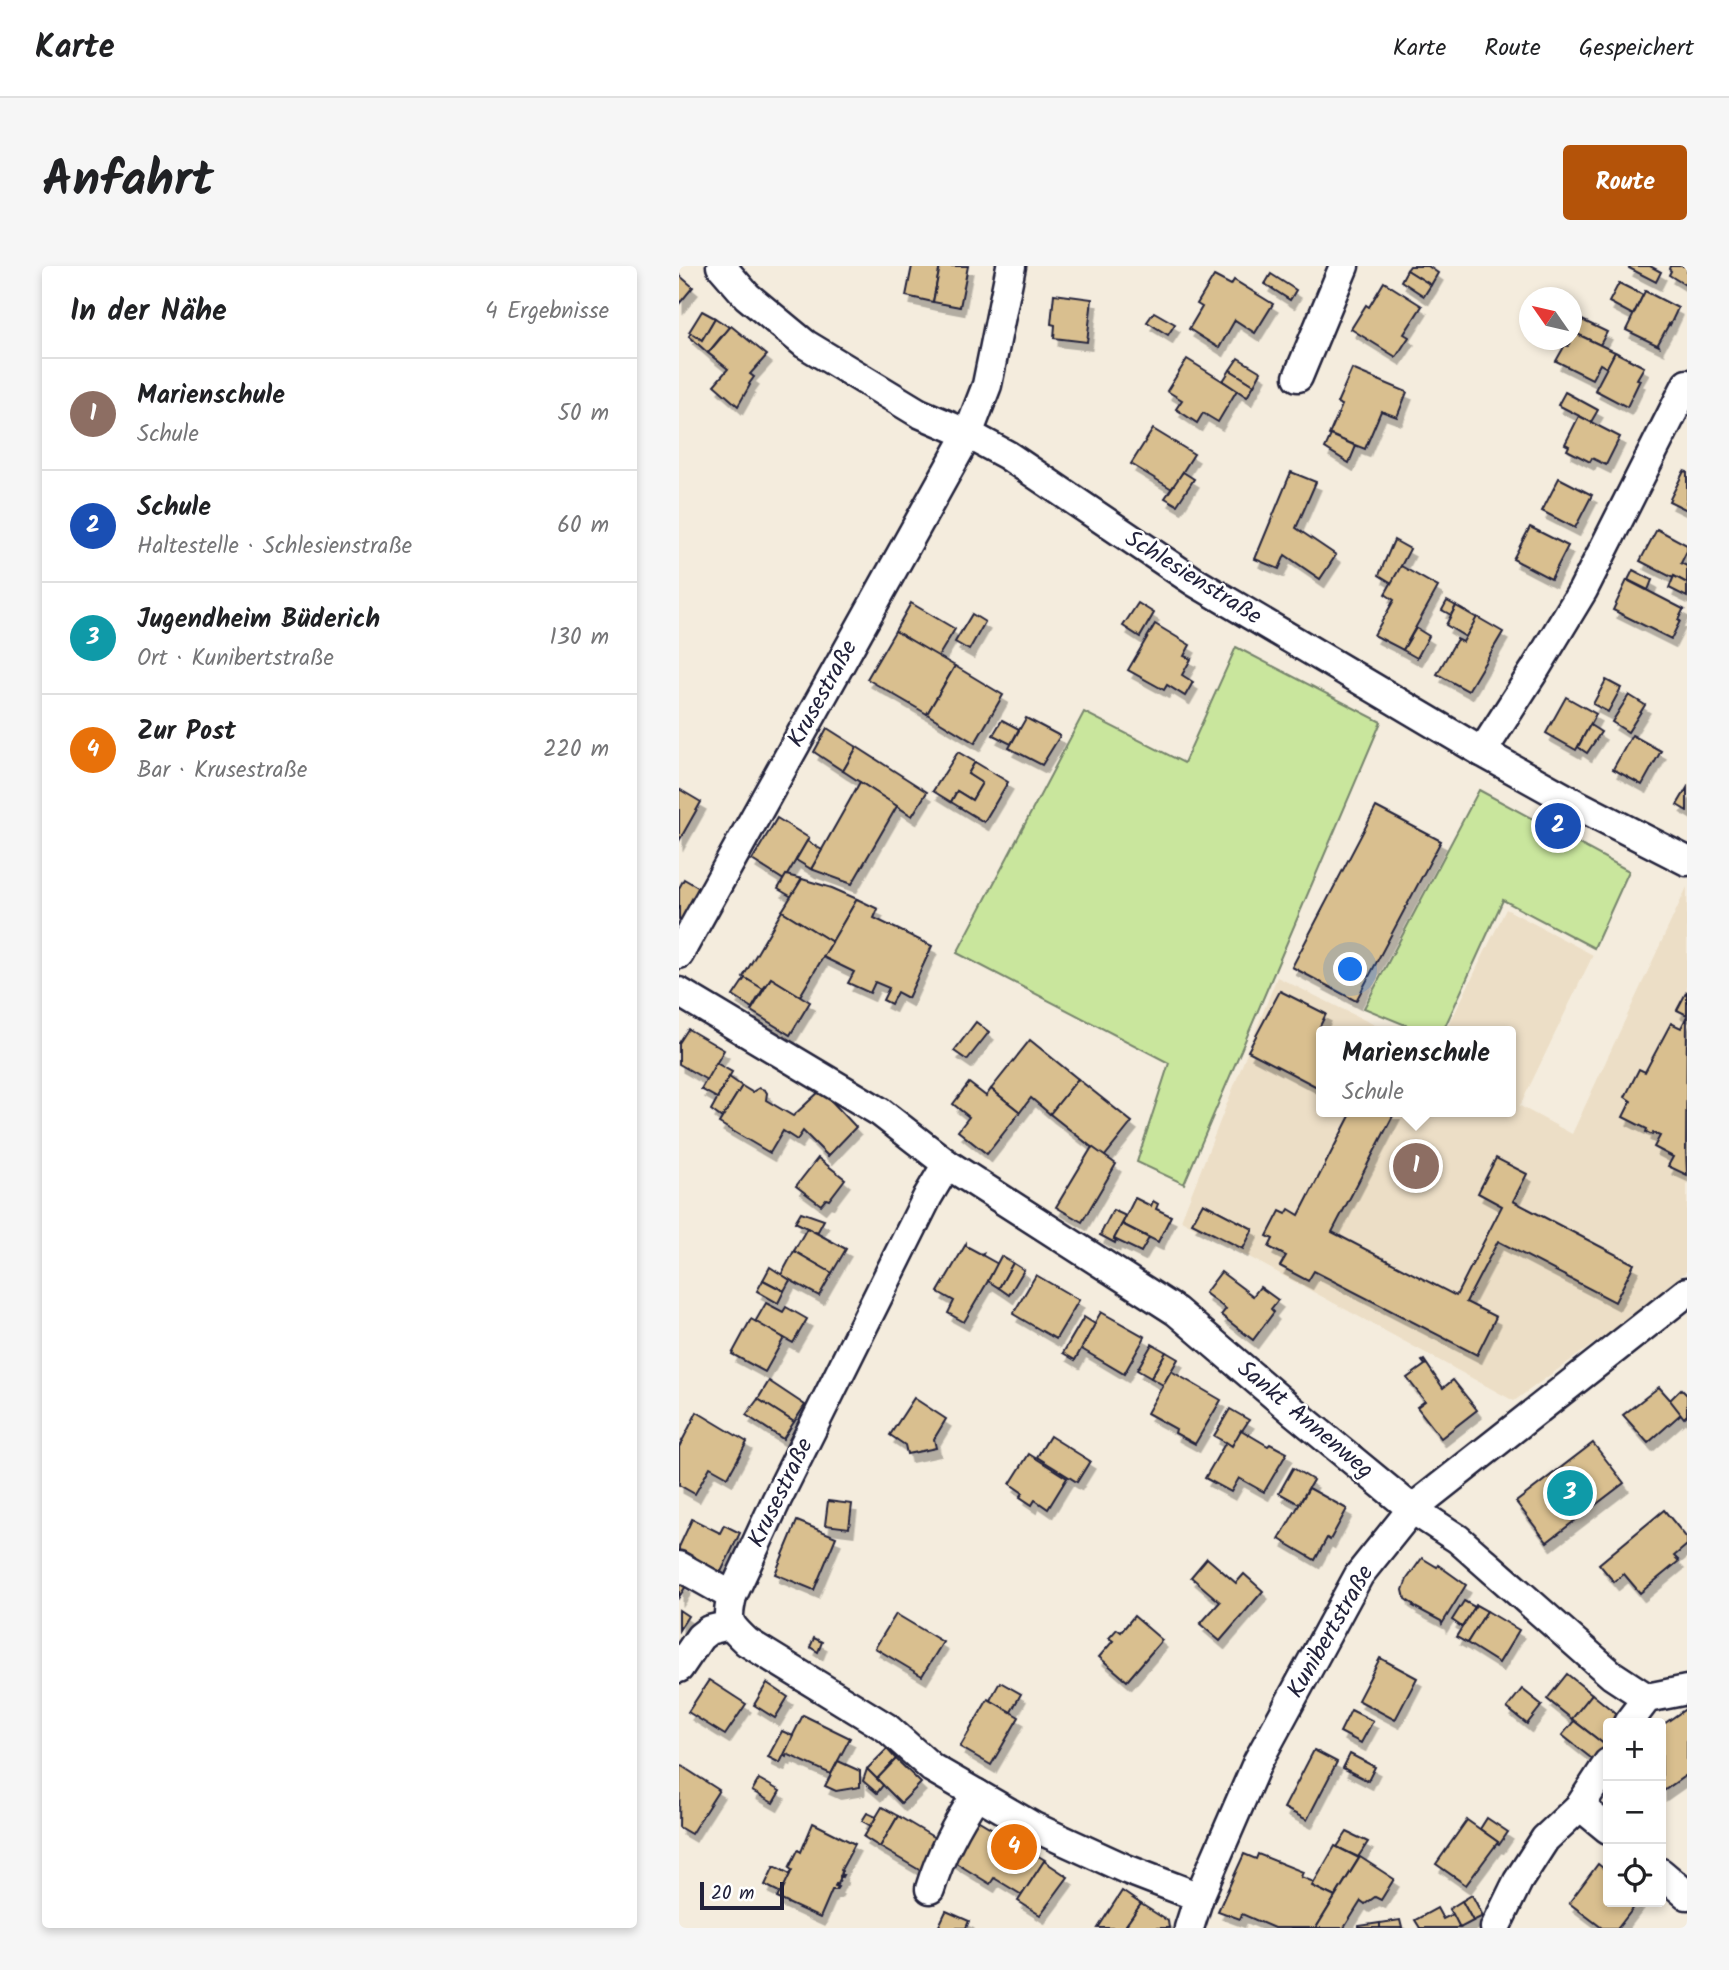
<!DOCTYPE html>
<html lang="de">
<head>
<meta charset="utf-8">
<style>
	:root { --surface:#fff; --page:#f6f6f6; --text:#202124; --muted:#757577; --line:#e0e0e0; --accent:#b45309 }
	body { margin:0; font-family:Kalam,sans-serif; background:var(--page); color:var(--text) }
	.controls { position:absolute; right:21px; bottom:21px; display:grid; overflow:hidden; border-radius:7px; box-shadow:0 4px 10px #0003 }
	.controls button { width:63px; height:63px; display:grid; place-items:center; padding:0; border:0; border-bottom:2px solid var(--line); background:var(--surface); color:var(--text); font:35px sans-serif }
	.compass { position:absolute; left:840px; top:21px; width:63px; height:63px; border-radius:50%; background:var(--surface); box-shadow:0 4px 10px #0003; rotate:304deg }
	.scale { position:absolute; left:21px; bottom:18px; width:84px; box-sizing:border-box; padding-left:7px; border:4px solid #22223b; border-top:0; font-size:19px; line-height:24px; white-space:nowrap; color:#22223b; -webkit-text-stroke:5px #fff; paint-order:stroke }
	.you { position:absolute; left:672px; top:704px; width:24px; height:24px; margin:-18px; border:5px solid #fff; border-radius:50%; background:#1a73e8; box-shadow:0 0 0 10px #1a73e833 }
	.badge { display:grid; place-items:center; width:46px; height:46px; border-radius:50%; background:var(--accent); color:#fff; font-size:23px; font-weight:700 }
	.pin { position:absolute; translate:-50% -50%; border:4px solid #fff; box-shadow:0 2px 7px #0006 }
	.popup { position:absolute; left:637px; top:760px; width:200px; height:91px; box-sizing:border-box; display:grid; place-content:center; border-radius:7px; background:var(--surface); filter:drop-shadow(0 2px 5px #0005); font-size:23px; white-space:nowrap; color:var(--muted) }
	.popup b { font-size:26px; color:var(--text) }
	.popup::after { content:''; position:absolute; left:50%; top:100%; margin-left:-14px; border:14px solid transparent; border-top-color:var(--surface) }
	.list { margin:0; padding:0; list-style:none }
	h2 { display:flex; justify-content:space-between; align-items:center; height:91px; margin:0; padding:0 28px; font-size:30px }
	h2 small { font-size:23px; font-weight:400; color:var(--muted) }
	.list li { display:grid; grid-template-columns:46px 1fr auto; gap:21px; align-items:center; box-sizing:border-box; height:112px; padding:0 28px; border-top:2px solid var(--line) }
	.list b { display:block; font-size:26px; white-space:nowrap }
	.list p { margin:0; font-size:23px; white-space:nowrap; color:var(--muted) }
	.list em { font-size:23px; font-style:normal; color:var(--muted) }
	.icon { flex:none; width:38px; height:38px; fill:none; stroke:currentColor; stroke-width:2; stroke-linecap:round; stroke-linejoin:round }
	.map { position:relative; flex:none; width:1008px; height:1662px; overflow:hidden; border-radius:7px }
	header { display:flex; align-items:center; gap:42px; box-sizing:border-box; height:98px; padding:0 35px; background:var(--surface); border-bottom:2px solid var(--line) }
	header strong { font-size:33px }
	nav { display:flex; gap:38px; margin-inline-start:auto; font-size:24px }
	.intro { display:flex; align-items:center; justify-content:space-between; box-sizing:border-box; height:168px; padding:0 42px }
	h1 { margin:0; font-size:49px }
	.button { padding:18px 32px; border-radius:7px; background:var(--accent); color:#fff; font-size:24px; font-weight:700 }
	main { display:flex; gap:42px; padding:0 42px }
	aside { flex:1; background:var(--surface); border-radius:7px; box-shadow:0 4px 10px #0003 }
	.map>svg:first-child { display:block }
</style>
</head>
<body>
<header>
<strong>Karte</strong>
<nav><a>Karte</a><a>Route</a><a>Gespeichert</a></nav>
</header>
<div class="intro"><h1>Anfahrt</h1><a class="button">Route</a></div>
<main>
<aside>
<h2>In der Nähe<small>4 Ergebnisse</small></h2>
<ul class="list">
<li><span class="badge" style="background:#8d6e63">1</span><div><b>Marienschule</b><p>Schule</p></div><em>50 m</em></li>
<li><span class="badge" style="background:#1a4fb4">2</span><div><b>Schule</b><p>Haltestelle · Schlesienstraße</p></div><em>60 m</em></li>
<li><span class="badge" style="background:#0f9aa8">3</span><div><b>Jugendheim Büderich</b><p>Ort · Kunibertstraße</p></div><em>130 m</em></li>
<li><span class="badge" style="background:#e8710a">4</span><div><b>Zur Post</b><p>Bar · Krusestraße</p></div><em>220 m</em></li>
</ul>
</aside>
<div class="map">
<svg width="1008" height="1662" viewBox="0 0 1008 1662">
	<defs>
		<filter id="shadow"><feDropShadow dx="4.5" dy="8" stdDeviation="0" flood-color="#0004"/></filter>
	</defs>
	<rect width="100%" height="100%" fill="#f4ecdd"/>
	<filter id="ink" filterUnits="userSpaceOnUse"><feTurbulence type="fractalNoise" baseFrequency=".0143" numOctaves="2"/><feDisplacementMap in="SourceGraphic" scale="14" xChannelSelector="R" yChannelSelector="G"/><feConvolveMatrix kernelMatrix="1 2 1 2 8 2 1 2 1" color-interpolation-filters="sRGB"/></filter>
	<g filter="url(#ink)">
		<path fill="#ecdec6" d="M1008,621V1005L952,1051L835,1135L502,954L598,711L708,765H642V846H832V765H767L827,643L914,689L841,840L893,868Z"/>
		<g fill="#c9e69d" stroke="#76846c" stroke-width="2">
			<path d="M557,381L702,456L505,918L458,896L490,797L278,687L405,446L505,497Z"/>
			<path d="M800,524L950,605L915,682L824,634L764,765H741L685,742Z"/>
		</g>
		<g fill="#d9bf8f" stroke="#22223b" stroke-width="2" filter="url(#shadow)">
			<path d="M233,0H261L254,36L227,30Z"/>
			<path d="M261,0H289L281,41L254,36Z"/>
			<path d="M731,0H749L759,7L752,19L728,4Z"/>
			<path d="M951,0H971L982,6L977,16L950,2Z"/>
			<path d="M991,0H1008V20L990,9L992,5L990,3Z"/>
			<path d="M728,4L752,19L745,30L722,15Z"/>
			<path d="M592,8L617,24L611,34L586,18Z"/>
			<path d="M0,9L14,21L0,38Z"/>
			<path d="M535,10L552,19L555,14L594,38L576,67L556,54L540,82L510,63L523,41L518,38Z"/>
			<path d="M705,16L743,40L725,68L730,71L717,91L672,63L687,39L690,41Z"/>
			<path d="M940,17L964,29L954,49L930,36Z"/>
			<path d="M966,25L999,42L991,59L990,58L979,78L980,80L947,64Z"/>
			<path d="M375,28L413,33L408,76L375,72L376,59L372,58Z"/>
			<path d="M23,45L36,52L23,74L10,66Z"/>
			<path d="M475,46L496,58L489,69L468,56Z"/>
			<path d="M36,52L50,61L29,87L10,70L12,67L23,74Z"/>
			<path d="M903,54L928,66L921,79L896,67Z"/>
			<path d="M52,60L88,89L71,108L75,111L70,118L71,119L59,140L35,119L49,103L29,87Z"/>
			<path d="M896,67L936,86L928,102L921,98L913,113L877,95L886,79L889,80Z"/>
			<path d="M936,86L965,101L958,113L961,114L948,141L916,124Z"/>
			<path d="M559,92L582,106L575,119L551,104Z"/>
			<path d="M508,93L558,124L539,156L524,147L518,157L497,143L503,134L488,125Z"/>
			<path d="M673,103L728,126L718,151L702,145L686,183L650,169L663,139L658,137Z"/>
			<path d="M551,104L575,119L568,131L544,115Z"/>
			<path d="M886,126L919,144L912,156L879,139Z"/>
			<path d="M900,150L941,171L927,199L913,192L911,196L888,184L890,180L886,178Z"/>
			<path d="M474,163L515,188L493,223L452,198Z"/>
			<path d="M652,169L677,180L670,197L646,182Z"/>
			<path d="M1005,205L1008,206V244L990,235Z"/>
			<path d="M504,206L515,213L498,239L486,232Z"/>
			<path d="M612,206L637,216L617,262L657,289L641,313L606,289L600,303L576,293Z"/>
			<path d="M880,212L913,229L896,262L863,245Z"/>
			<path d="M851,261L889,280L872,313L834,293Z"/>
			<path d="M978,263L1008,279V285L1002,297L1008,300V317L995,310L994,312L961,295Z"/>
			<path d="M715,274L731,283L713,317L700,309Z"/>
			<path d="M722,300L759,321L724,384L695,369L715,334L706,328Z"/>
			<path d="M954,304L973,314L969,324L949,314Z"/>
			<path d="M995,310L1008,317V331L990,322Z"/>
			<path d="M948,314L1006,344H1004L999,354L1001,355L992,373L934,344Z"/>
			<path d="M768,335L777,340L772,349L763,344Z"/>
			<path d="M232,337L276,363L259,391L216,365Z"/>
			<path d="M459,337L475,347L461,371L444,360Z"/>
			<path d="M777,340L798,352L787,371L767,359Z"/>
			<path d="M293,348L306,356L290,384L276,376Z"/>
			<path d="M798,351L824,366L789,425L758,408L778,373L784,376Z"/>
			<path d="M476,358L511,379L505,390L512,393L503,409L514,416L506,430L488,419L485,424L449,404Z"/>
			<path d="M737,362L750,370L738,392L724,384Z"/>
			<path d="M216,365L276,400L248,448L188,413Z"/>
			<path d="M276,400L324,429L296,477L248,448Z"/>
			<path d="M927,414L942,422L929,446L914,438Z"/>
			<path d="M950,429L966,439L949,466L933,456Z"/>
			<path d="M887,431L917,448L897,484L867,467Z"/>
			<path d="M347,452L381,470L363,499L330,482Z"/>
			<path d="M323,454L340,463L332,478L314,469Z"/>
			<path d="M911,459L922,466L908,487L899,481Z"/>
			<path d="M148,462L178,481L164,505L135,486Z"/>
			<path d="M953,469L982,485L963,519L934,503Z"/>
			<path d="M178,481L248,526L233,550L164,505Z"/>
			<path d="M279,486L296,496L289,508L303,517L293,534L278,525L272,536L254,525Z"/>
			<path d="M296,496L329,516L305,556L272,536L278,525L293,534L303,517L289,508Z"/>
			<path d="M181,516L218,540L173,618L132,603Z"/>
			<path d="M1008,522V545L998,539Z"/>
			<path d="M0,523L22,536L0,575Z"/>
			<path d="M697,541L762,575L677,735L613,701Z"/>
			<path d="M98,552L130,572L105,614L73,594Z"/>
			<path d="M128,575L143,584L132,603L117,594Z"/>
			<path d="M107,609L123,613L113,631L99,623Z"/>
			<path d="M5,613L22,623L3,655L0,653V622Z"/>
			<path d="M123,613L153,622L178,633L153,676L103,645Z"/>
			<path d="M178,633L199,643L195,652L253,680L229,732L218,726L212,738L204,734L210,722L196,716L191,727L169,717L175,706L144,691Z"/>
			<path d="M103,645L153,676L121,730L92,712L84,723L64,711Z"/>
			<path d="M66,712L84,723L73,742L54,730Z"/>
			<path d="M92,712L131,736L111,769L72,745Z"/>
			<path d="M601,725L647,748L640,762L646,765H642V823L569,785Z"/>
			<path d="M1008,725V749L998,744Z"/>
			<path d="M1008,750L1007,886L1008,909L989,900L994,891L975,881L981,870L974,867L973,869L967,866L968,863L944,851L952,835L946,831L960,803L966,806L992,757L1002,762Z"/>
			<path d="M297,756L310,766L288,794L275,785Z"/>
			<path d="M9,763L45,784L28,814L0,798V777Z"/>
			<path d="M351,774L399,813L371,848L352,832L341,846L312,823Z"/>
			<path d="M37,797L53,806L38,832L22,823Z"/>
			<path d="M50,811L63,820L43,852L32,844Z"/>
			<path d="M399,813L453,856L425,891L371,848Z"/>
			<path d="M290,817L307,830L312,823L341,846L308,888L279,865L290,851L274,838Z"/>
			<path d="M63,820L73,826L80,822L86,824L88,827L87,834L114,850L142,824L177,861L149,890L124,865L118,874L104,865L91,887L40,857Z"/>
			<path d="M673,846H716L653,966L777,1030L823,940L799,927L817,892L848,908L834,935L955,998L936,1036L819,975L787,1036L817,1051L798,1089L635,1005L629,1015L601,1000L607,990L590,981L594,973L588,970L601,945L607,948L610,943L620,949Z"/>
			<path d="M413,881L437,898L403,956L377,941Z"/>
			<path d="M139,892L166,913L150,934L147,933L142,939L117,920Z"/>
			<path d="M456,932L472,940L474,935L479,938L477,943L492,950L479,976L443,958Z"/>
			<path d="M524,937L574,963L564,983L513,957Z"/>
			<path d="M434,944L447,950L435,973L437,974L436,977L421,969Z"/>
			<path d="M122,946L145,954L138,967L116,956Z"/>
			<path d="M443,958L470,972L462,986L435,973Z"/>
			<path d="M128,962L167,983L153,1007L115,985Z"/>
			<path d="M287,978V980L302,988L304,987L303,989L319,998L285,1056L269,1047L275,1035L259,1026Z"/>
			<path d="M115,985L153,1007L140,1030L102,1009Z"/>
			<path d="M322,990L334,997L320,1022L309,1015Z"/>
			<path d="M334,997L345,1004L330,1029L320,1022Z"/>
			<path d="M91,1001L111,1014L105,1025L84,1014Z"/>
			<path d="M542,1006L574,1030L581,1021L599,1034L592,1043L595,1046L574,1074L542,1049L547,1043L526,1027Z"/>
			<path d="M357,1009L400,1034L377,1073L334,1048Z"/>
			<path d="M84,1014L105,1025L99,1037L78,1025Z"/>
			<path d="M87,1037L104,1046L107,1041L128,1053L114,1077L76,1056Z"/>
			<path d="M422,1046L466,1071L445,1108L401,1082Z"/>
			<path d="M405,1051L416,1058L396,1094L384,1087Z"/>
			<path d="M72,1053L105,1072L86,1106L53,1088Z"/>
			<path d="M473,1078L487,1086L472,1112L458,1104Z"/>
			<path d="M487,1086L499,1093L484,1119L472,1112Z"/>
			<path d="M745,1094L764,1122L774,1114L798,1144L762,1172L738,1141L746,1135L728,1112L746,1099L743,1095Z"/>
			<path d="M492,1105L542,1134L516,1178L496,1167L497,1163L468,1147Z"/>
			<path d="M90,1115L126,1139L115,1156L79,1133Z"/>
			<path d="M980,1121L1003,1147L969,1177L944,1149Z"/>
			<path d="M1002,1123L1008,1129V1149L1005,1152L991,1134Z"/>
			<path d="M235,1132L267,1153L255,1173L257,1182L228,1188L226,1179L211,1169Z"/>
			<path d="M79,1133L115,1156L104,1173L67,1149Z"/>
			<path d="M551,1143L570,1154L553,1180L535,1170Z"/>
			<path d="M18,1146L68,1176L49,1211L31,1201L16,1228L0,1219V1181Z"/>
			<path d="M562,1164L589,1180L591,1178L608,1187L585,1226L560,1212L552,1226L526,1212L547,1176L553,1180Z"/>
			<path d="M371,1170L411,1195L398,1216L358,1191Z"/>
			<path d="M914,1177L945,1217L868,1276L837,1236Z"/>
			<path d="M350,1188L388,1212L369,1243L356,1234L353,1239L341,1231L344,1227L331,1218Z"/>
			<path d="M614,1202L634,1214L620,1238L600,1227Z"/>
			<path d="M630,1222L668,1243L651,1274L648,1272L636,1294L600,1273Z"/>
			<path d="M149,1235L173,1238L170,1262L146,1259Z"/>
			<path d="M985,1244L1008,1272V1279L995,1290L1000,1295L961,1327L945,1308L935,1316L920,1298Z"/>
			<path d="M13,1253L41,1267L45,1259L61,1267L42,1306L0,1285V1281Z"/>
			<path d="M118,1255L157,1271L135,1324L96,1308Z"/>
			<path d="M528,1292L557,1317L565,1308L584,1325L541,1375L521,1358L541,1336L512,1311Z"/>
			<path d="M743,1292L758,1301L759,1299L787,1319L763,1358L762,1355L734,1340L735,1339L726,1333L724,1324L728,1313Z"/>
			<path d="M0,1315L7,1320L0,1331Z"/>
			<path d="M785,1335L796,1341L783,1361L773,1354Z"/>
			<path d="M797,1339L808,1345L788,1377L777,1371Z"/>
			<path d="M0,1344L9,1350L0,1364Z"/>
			<path d="M808,1345L840,1364L820,1397L788,1377Z"/>
			<path d="M217,1348L264,1376L243,1410L196,1382Z"/>
			<path d="M455,1350L483,1374L448,1415L420,1391L434,1375L430,1372L438,1363L442,1366Z"/>
			<path d="M135,1372L143,1376L139,1386L131,1381Z"/>
			<path d="M701,1392L738,1412L716,1454L679,1434Z"/>
			<path d="M888,1408L913,1428L893,1453L868,1433Z"/>
			<path d="M30,1414L67,1438L46,1469L9,1446Z"/>
			<path d="M321,1416L342,1428L332,1446L311,1434Z"/>
			<path d="M88,1417L109,1431L96,1452L75,1439Z"/>
			<path d="M843,1423L863,1439L848,1458L828,1442Z"/>
			<path d="M913,1428L940,1450L936,1457H929V1471L926,1479L893,1453Z"/>
			<path d="M309,1433L340,1451L312,1499L281,1481Z"/>
			<path d="M1008,1442V1513L1006,1510L983,1526L982,1460Z"/>
			<path d="M672,1444L694,1455L682,1477L661,1466Z"/>
			<path d="M124,1449L171,1472L152,1508L108,1488L107,1491L104,1489Z"/>
			<path d="M895,1455L926,1479L917,1496L883,1469Z"/>
			<path d="M103,1465L114,1470L101,1497L89,1491Z"/>
			<path d="M208,1483L217,1493L198,1513L188,1503Z"/>
			<path d="M635,1484L658,1496L628,1554L605,1542Z"/>
			<path d="M671,1488L696,1501L689,1515L664,1502Z"/>
			<path d="M217,1493L242,1517L222,1537L198,1513Z"/>
			<path d="M159,1495L181,1505V1521L157,1525L146,1520Z"/>
			<path d="M1,1499L40,1524L12,1568L0,1561Z"/>
			<path d="M188,1503L204,1519L198,1527L184,1515Z"/>
			<path d="M80,1513L101,1525L94,1537L73,1525Z"/>
			<path d="M203,1541L219,1550L201,1581L185,1571Z"/>
			<path d="M188,1547L197,1551L192,1560L183,1555Z"/>
			<path d="M219,1550L261,1575L242,1605L201,1581Z"/>
			<path d="M295,1552L366,1594L343,1629L315,1612L311,1618L272,1594Z"/>
			<path d="M808,1552L829,1566L820,1579L818,1578L819,1576L801,1563Z"/>
			<path d="M788,1554L819,1576L787,1619L757,1598Z"/>
			<path d="M134,1557L176,1578L162,1604L163,1605L162,1609H164L163,1611L161,1610V1613L158,1619L157,1618L156,1620L159,1621L157,1624H153L141,1652L98,1632L113,1604L110,1602L119,1584L122,1586Z"/>
			<path d="M668,1566L689,1576L679,1591L658,1581Z"/>
			<path d="M656,1580L680,1592L656,1631L633,1620Z"/>
			<path d="M565,1588L577,1593L579,1588L624,1606L622,1611L635,1616L633,1620L656,1631L637,1662H595L563,1648L561,1653L539,1645Z"/>
			<path d="M681,1591L715,1613L702,1634L696,1631L686,1638L682,1635L665,1662H637Z"/>
			<path d="M365,1595L389,1611L361,1649L339,1635Z"/>
			<path d="M919,1598L929,1606V1636H959L939,1662H923L890,1637Z"/>
			<path d="M95,1600L111,1608L102,1627L86,1619Z"/>
			<path d="M443,1625L462,1638L445,1662H419Z"/>
			<path d="M793,1629L804,1650L794,1655L783,1635Z"/>
			<path d="M783,1635L794,1655L781,1662L770,1643Z"/>
			<path d="M462,1638L489,1655L490,1662H445Z"/>
			<path d="M758,1642L764,1653L774,1648L781,1662H741L736,1654Z"/>
			<path d="M267,1645L290,1655L287,1662H259Z"/>
			<path d="M721,1654L723,1662H701V1657Z"/>
			<path d="M701,1657V1662H680V1660Z"/>
		</g>
		<g fill="none" stroke-linecap="round" stroke-linejoin="round">
			<g stroke="#22223b" stroke-width="33">
				<g id="minor">
					<path d="M42,0L68,30L126,78L240,147L289,168L328,189L516,316L803,486L893,536L1008,595"/>
					<path d="M619,111L665,0"/>
					<path d="M803,486L855,405L904,324L1008,118"/>
					<path d="M0,688L289,168L308,119L332,0"/>
					<path d="M0,726L201,846L268,898L497,1045L615,1146L733,1243L779,1273L933,1409L968,1432"/>
					<path d="M268,898L249,930L98,1233L53,1330C47,1356 49,1358 68,1376L208,1462L253,1502L355,1561L447,1603L520,1631"/>
					<path d="M0,1300L53,1330"/>
					<path d="M0,1402L21,1371L30,1364L51,1359"/>
					<path d="M949,1457L968,1432L1008,1424"/>
					<path d="M901,1540L929,1563"/>
					<path d="M982,1607L1008,1629"/>
					<path d="M251,1623C261,1590 278,1557 298,1528"/>
					<path d="M510,1662L520,1631L579,1495L680,1309L733,1243L1008,1026"/>
					<path d="M816,1662L839,1615L866,1573L901,1540L929,1497"/>
				</g>
			</g>
			<use href="#minor" stroke="#fff" stroke-width="28"/>
		</g>
	</g>
	<g text-anchor="middle" dominant-baseline="central" stroke-width="5" stroke-linejoin="round" paint-order="stroke">
		<g font-size="24" fill="#22223b" stroke="#fff">
			<text transform="translate(514 312) rotate(32)">Schlesienstraße</text>
			<text transform="translate(144 428) rotate(-61)">Krusestraße</text>
			<text transform="translate(626 1154) rotate(40)">Sankt Annenweg</text>
			<text transform="translate(102 1227) rotate(-64)">Krusestraße</text>
			<text transform="translate(652 1366) rotate(-60)">Kunibertstraße</text>
		</g>
	</g>
</svg>
<div class="controls">
<button>+</button>
<button>−</button>
<button><svg class="icon" aria-label="locate" viewBox="0 0 24 24"><circle cx="12" cy="12" r="6"/><path d="M12 2v4M12 18v4M2 12h4M18 12h4"/></svg></button>
</div>
<svg class="compass" viewBox="-18 -18 36 36"><path d="M0-13l5 13h-10z" fill="#e53935"/><path d="M0 13l5-13h-10z" fill="#757577"/></svg>
<div class="scale">20 m</div>
<div class="you"></div>
<div class="pin badge" style="left:737px;top:900px;background:#8d6e63">1</div>
<div class="popup"><b>Marienschule</b>Schule</div>
<div class="pin badge" style="left:879px;top:560px;background:#1a4fb4">2</div>
<div class="pin badge" style="left:891px;top:1227px;background:#0f9aa8">3</div>
<div class="pin badge" style="left:335px;top:1581px;background:#e8710a">4</div>
</div>
</main>
</body>
</html>
